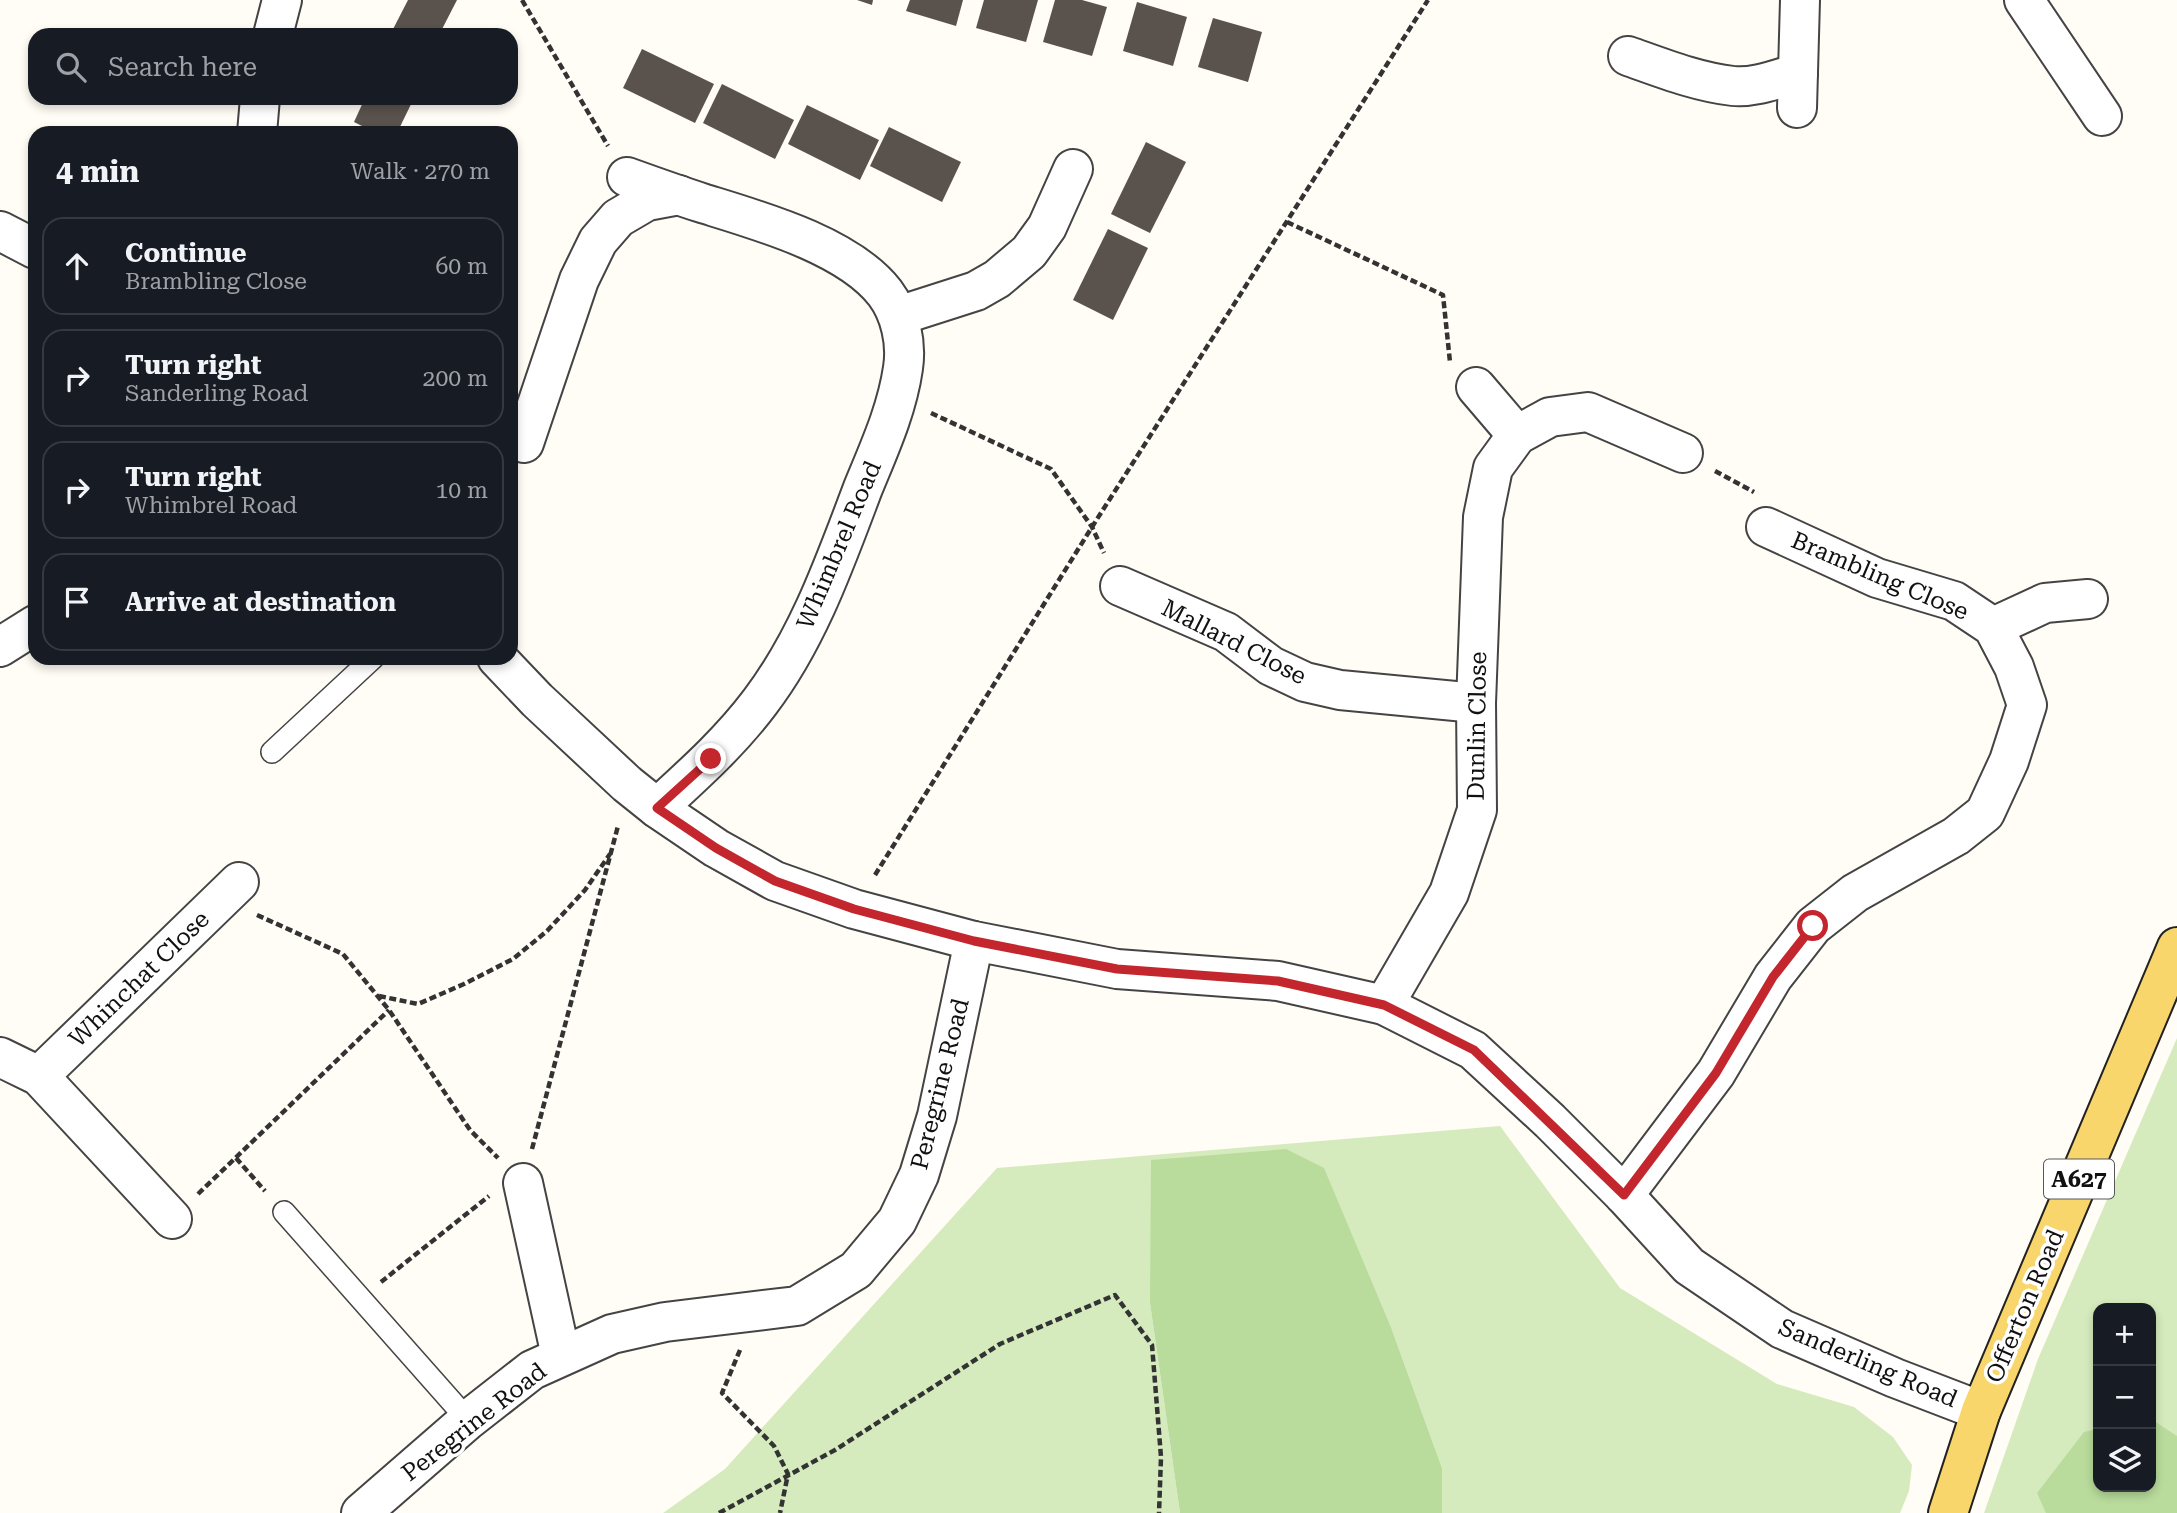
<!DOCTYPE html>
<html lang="en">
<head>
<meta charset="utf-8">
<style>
	:root { --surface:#171b24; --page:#242831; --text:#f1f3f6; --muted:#9ea1a6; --line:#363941 }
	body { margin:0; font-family:"Roboto Serif",serif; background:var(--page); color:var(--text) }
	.controls { position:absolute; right:21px; bottom:21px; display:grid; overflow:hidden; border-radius:14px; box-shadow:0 4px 10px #0003 }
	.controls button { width:63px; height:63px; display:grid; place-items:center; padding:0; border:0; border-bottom:2px solid var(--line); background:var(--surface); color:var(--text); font:35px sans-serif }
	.stop { position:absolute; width:21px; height:21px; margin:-16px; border:5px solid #c4262e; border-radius:50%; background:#fff }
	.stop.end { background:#c4262e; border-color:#fff; box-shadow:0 2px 7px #0008 }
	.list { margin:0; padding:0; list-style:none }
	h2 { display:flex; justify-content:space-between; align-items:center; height:91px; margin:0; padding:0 28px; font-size:30px }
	h2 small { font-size:23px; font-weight:400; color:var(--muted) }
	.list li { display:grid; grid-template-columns:46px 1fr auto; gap:21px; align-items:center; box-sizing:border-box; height:98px; margin:0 14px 14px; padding:0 14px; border:2px solid var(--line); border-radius:21px }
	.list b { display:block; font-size:26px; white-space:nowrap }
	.list p { margin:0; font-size:23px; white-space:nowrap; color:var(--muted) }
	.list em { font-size:23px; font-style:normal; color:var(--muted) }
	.icon { flex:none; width:38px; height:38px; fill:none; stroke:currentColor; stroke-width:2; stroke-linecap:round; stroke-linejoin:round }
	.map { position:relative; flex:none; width:2177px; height:1513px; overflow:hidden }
	.search { position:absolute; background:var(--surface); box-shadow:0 4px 10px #0003; left:28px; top:28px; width:490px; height:77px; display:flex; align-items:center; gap:18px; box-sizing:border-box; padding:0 24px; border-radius:21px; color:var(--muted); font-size:26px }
	.panel { position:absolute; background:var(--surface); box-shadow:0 4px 10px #0003; left:28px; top:126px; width:490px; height:539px; border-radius:21px }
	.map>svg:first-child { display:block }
</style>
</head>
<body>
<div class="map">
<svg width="2177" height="1513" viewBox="0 0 2177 1513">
	<rect width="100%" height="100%" fill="#fffdf5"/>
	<g fill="#d5ebbd" fill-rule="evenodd">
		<path d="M2177,1038V1513H1984L2038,1359ZM2098,1308H2151V1487H2098Z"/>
		<path d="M1500,1126L1620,1288L1777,1384L1854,1407L1893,1437L1912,1465L1909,1491L1900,1513H1442V1468L1392,1330L1150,1303L1180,1513H663L725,1469L997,1168Z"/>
	</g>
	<g fill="#b9dc9c">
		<path d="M1286,1149L1324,1168L1392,1330L1442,1468V1513H1180L1150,1303L1151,1160Z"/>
		<path d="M2151,1419L2177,1436V1513H2046L2037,1493L2084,1432L2098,1429V1487H2151Z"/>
	</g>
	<g fill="#5a524d">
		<path d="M408,0H457L439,35H390Z"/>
		<path d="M857,0H873L872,5Z"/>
		<path d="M910,0H963L956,26L906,11Z"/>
		<path d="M984,0H1038L1026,42L976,28Z"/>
		<path d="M1055,0H1082L1107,7L1092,56L1043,42Z"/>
		<path d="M1137,2L1187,17L1173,66L1123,51Z"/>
		<path d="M1213,18L1262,32L1248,82L1198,67Z"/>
		<path d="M642,49L714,84L695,123L623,88Z"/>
		<path d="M722,84L794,120L775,159L703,123Z"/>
		<path d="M365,98H414L397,133H376L354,122Z"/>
		<path d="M807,105L879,140L860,180L788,144Z"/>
		<path d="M889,127L961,162L942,202L870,166Z"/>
		<path d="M1146,142L1186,162L1150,233L1111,214Z"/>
		<path d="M1108,229L1148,248L1113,320L1073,300Z"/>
	</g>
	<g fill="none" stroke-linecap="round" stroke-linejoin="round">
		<g stroke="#444" stroke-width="24">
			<g id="lane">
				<path d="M272,752L373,658"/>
				<path d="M284,1212L468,1420"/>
			</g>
		</g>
		<g stroke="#444" stroke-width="42">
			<g id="street">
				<path d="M2024,0L2102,116"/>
				<path d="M273,35L282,0"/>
				<path d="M1628,56C1662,68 1697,82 1733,86C1755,88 1777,79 1798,73"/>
				<path d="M1797,108L1800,0"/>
				<path d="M257,133L260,98"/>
				<path d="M627,177C652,186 677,195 702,203C757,220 848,245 885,293C900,313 907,342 903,368C897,410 879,449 863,488C835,562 808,639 760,702C730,742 693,775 657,808"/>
				<path d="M0,231L35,249"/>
				<path d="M898,316L976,291L997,279L1029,252L1047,227L1073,169"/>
				<path d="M1476,387L1517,435"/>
				<path d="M524,443L579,280L598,241L618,218L647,201L679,195"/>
				<path d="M1120,586L1226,632L1271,666L1305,682L1340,690L1476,703"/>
				<path d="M1993,627L2045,603L2088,599"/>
				<path d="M0,647L35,625"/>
				<path d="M497,658L537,700L627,784L657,808L716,848L775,881L854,909L974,941L1117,969L1278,981L1384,1005L1473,1050L1550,1121L1624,1195L1689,1266L1782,1329L1895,1378L1981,1411"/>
				<path d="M1384,1005L1449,893L1477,810L1476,703L1483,517L1493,468L1517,435L1550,417L1588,412L1683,453"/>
				<path d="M0,1057L39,1076L172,1219"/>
				<path d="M39,1076L239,882"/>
				<path d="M523,1183L561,1356"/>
				<path d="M1624,1195L1716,1073L1773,977L1813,926L1855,893L1956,836L1985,813L2009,761L2027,705L2014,667L1993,627L1954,601L1877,578L1766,527"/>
				<path d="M361,1513L468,1420L532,1370L612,1334L665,1322L797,1306L856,1270L897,1221L919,1175L937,1116L974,941"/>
			</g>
		</g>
		<g stroke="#222" stroke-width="42">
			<path id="primary" d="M1948,1513L1981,1411L2177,947"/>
		</g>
		<g stroke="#333" stroke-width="4.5" stroke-dasharray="7 3.5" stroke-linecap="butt">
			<path d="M522,0L608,146"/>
			<path d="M1287,222L1443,295L1450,362"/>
			<path d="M931,413L1051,469L1092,527L1104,553"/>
			<path d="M1715,471L1754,492"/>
			<path d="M875,875L1092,527L1428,0"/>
			<path d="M257,915L343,954L389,1010L470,1130L498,1158"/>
			<path d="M379,996L418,1004L464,984L513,959L547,931L585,890L610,854"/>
			<path d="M532,1149L618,826"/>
			<path d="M236,1158L265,1191"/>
			<path d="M198,1194L389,1010"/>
			<path d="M381,1282L489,1196"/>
			<path d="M740,1350L722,1393L774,1446L788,1474L780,1513"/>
			<path d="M719,1513L835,1450L1000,1344L1115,1295L1152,1345L1161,1457L1159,1513"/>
		</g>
		<use href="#lane" stroke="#fff" stroke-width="21"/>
		<use href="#street" stroke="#fff" stroke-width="38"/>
		<use href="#primary" stroke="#f9d66b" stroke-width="38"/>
	</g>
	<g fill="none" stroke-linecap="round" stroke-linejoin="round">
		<path stroke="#c4262e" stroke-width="9" d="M711,759L657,808L716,848L775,881L854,909L974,941L1117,969L1278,981L1384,1005L1474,1050L1624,1195L1716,1073L1773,977L1813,926"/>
	</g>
	<g text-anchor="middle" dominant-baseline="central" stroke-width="7" stroke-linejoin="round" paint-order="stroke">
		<rect fill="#fff" stroke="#585858" stroke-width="2" x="2044" y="1159.5" width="70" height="39" rx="5"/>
		<g font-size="23" font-weight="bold" fill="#111">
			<text x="2079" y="1179">A627</text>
		</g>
		<g font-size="24" fill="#111" stroke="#fff">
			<text transform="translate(839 545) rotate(-67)">Whimbrel Road</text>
			<text transform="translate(1880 576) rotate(23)">Brambling Close</text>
			<text transform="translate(1234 642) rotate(27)">Mallard Close</text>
			<text transform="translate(1477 726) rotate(-89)">Dunlin Close</text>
			<text transform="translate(139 979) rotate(-44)">Whinchat Close</text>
			<text transform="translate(940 1084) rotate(-76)">Peregrine Road</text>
			<text transform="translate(2025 1306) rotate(-67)">Offerton Road</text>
			<text transform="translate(1868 1363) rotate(23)">Sanderling Road</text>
			<text transform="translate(474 1422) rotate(-38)">Peregrine Road</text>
		</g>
	</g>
</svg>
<div class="controls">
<button>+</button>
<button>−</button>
<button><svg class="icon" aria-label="layers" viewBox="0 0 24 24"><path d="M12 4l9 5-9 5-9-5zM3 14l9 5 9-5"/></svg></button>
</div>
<div class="stop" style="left:1813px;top:926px"></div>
<div class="stop end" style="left:711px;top:759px"></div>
<div class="search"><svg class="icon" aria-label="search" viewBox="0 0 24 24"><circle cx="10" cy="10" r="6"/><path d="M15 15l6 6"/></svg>Search here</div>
<section class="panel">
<h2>4 min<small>Walk · 270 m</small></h2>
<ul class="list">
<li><svg class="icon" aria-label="ahead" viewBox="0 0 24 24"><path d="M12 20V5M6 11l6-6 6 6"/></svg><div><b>Continue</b><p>Brambling Close</p></div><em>60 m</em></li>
<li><svg class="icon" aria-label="right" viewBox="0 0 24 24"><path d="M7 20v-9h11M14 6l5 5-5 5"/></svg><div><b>Turn right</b><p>Sanderling Road</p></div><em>200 m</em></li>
<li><svg class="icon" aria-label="right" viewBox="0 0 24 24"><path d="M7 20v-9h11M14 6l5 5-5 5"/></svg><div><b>Turn right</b><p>Whimbrel Road</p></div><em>10 m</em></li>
<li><svg class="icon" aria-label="arrive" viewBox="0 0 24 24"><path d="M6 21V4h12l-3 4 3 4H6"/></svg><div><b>Arrive at destination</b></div></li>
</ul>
</section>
</div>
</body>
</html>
